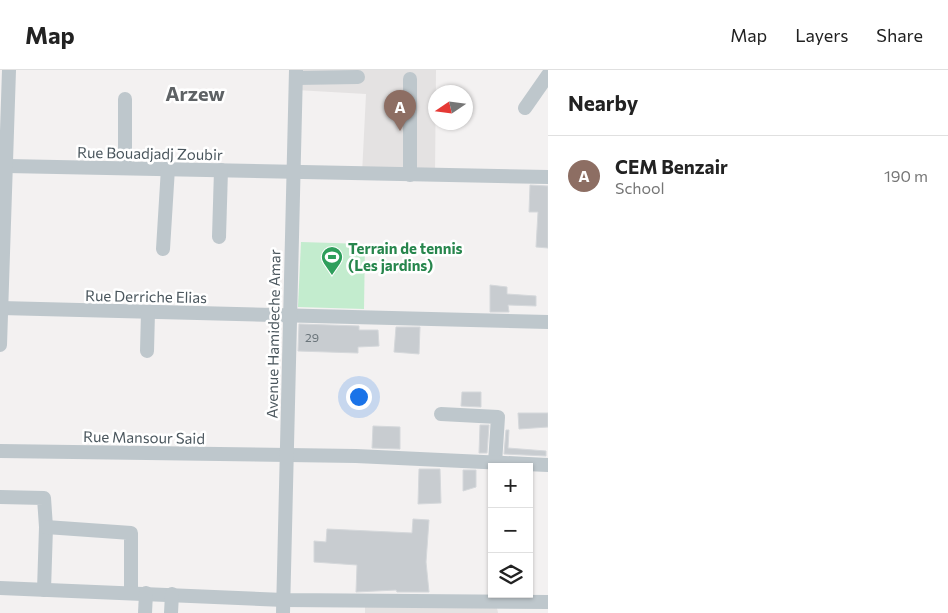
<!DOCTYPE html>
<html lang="en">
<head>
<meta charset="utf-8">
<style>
	:root { --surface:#fff; --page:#f6f6f6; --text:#222; --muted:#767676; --line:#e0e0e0; --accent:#288bd6 }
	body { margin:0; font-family:Commissioner,sans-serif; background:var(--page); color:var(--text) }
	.controls { position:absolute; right:15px; bottom:15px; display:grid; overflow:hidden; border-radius:0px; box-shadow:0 1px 4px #0004 }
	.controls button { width:45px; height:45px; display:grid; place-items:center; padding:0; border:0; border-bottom:1px solid var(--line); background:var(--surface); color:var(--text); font:25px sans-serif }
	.compass { position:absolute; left:428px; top:15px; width:45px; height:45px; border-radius:50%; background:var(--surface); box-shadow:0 1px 4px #0004; rotate:257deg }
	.you { position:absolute; left:358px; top:326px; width:18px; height:18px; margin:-12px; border:4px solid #fff; border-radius:50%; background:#1a73e8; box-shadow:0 0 0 8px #1a73e833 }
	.badge { display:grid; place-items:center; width:32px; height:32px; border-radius:50%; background:var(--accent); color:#fff; font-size:16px; font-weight:700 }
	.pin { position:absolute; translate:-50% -41px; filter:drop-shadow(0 1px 2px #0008) }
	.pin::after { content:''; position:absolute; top:26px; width:18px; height:15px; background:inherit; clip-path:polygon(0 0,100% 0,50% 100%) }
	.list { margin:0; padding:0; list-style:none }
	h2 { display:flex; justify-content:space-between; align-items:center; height:65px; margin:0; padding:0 20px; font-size:21px }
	h2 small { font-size:16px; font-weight:400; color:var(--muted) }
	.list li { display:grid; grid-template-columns:32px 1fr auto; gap:15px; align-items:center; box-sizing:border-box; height:80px; padding:0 20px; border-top:1px solid var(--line) }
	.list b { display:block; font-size:19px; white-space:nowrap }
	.list p { margin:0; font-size:16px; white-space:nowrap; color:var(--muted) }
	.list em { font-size:16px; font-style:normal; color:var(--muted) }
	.icon { flex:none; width:28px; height:28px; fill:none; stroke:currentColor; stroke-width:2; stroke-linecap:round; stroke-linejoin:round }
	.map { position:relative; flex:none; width:548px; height:543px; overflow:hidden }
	header { display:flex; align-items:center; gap:30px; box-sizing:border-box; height:70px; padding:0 25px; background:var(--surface); border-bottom:1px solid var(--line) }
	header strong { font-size:24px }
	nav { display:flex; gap:28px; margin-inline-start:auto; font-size:18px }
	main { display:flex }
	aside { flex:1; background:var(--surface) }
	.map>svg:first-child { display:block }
</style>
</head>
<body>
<header>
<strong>Map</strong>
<nav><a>Map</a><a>Layers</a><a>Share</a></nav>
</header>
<main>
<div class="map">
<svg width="548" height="543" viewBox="0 0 548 543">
	<rect width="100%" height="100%" fill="#f3f1f1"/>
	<g fill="#e4e2e2">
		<path d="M296,0H436L435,105L362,104L366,24L296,20Z"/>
		<path d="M365,537L497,538L498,543H365Z"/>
	</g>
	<path fill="#c3ecce" d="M301,172L365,174L364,239L298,237Z"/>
	<g fill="#c8ccd0" stroke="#d5d8db">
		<path d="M530,115L548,116V178L536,177L538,142H529Z"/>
		<path d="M490,215L507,217V224L536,226V236L508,235L509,242H490Z"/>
		<path d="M299,254L359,256V260H378L379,276L358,277V283L298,281Z"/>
		<path d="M396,257H420L419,284L394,282Z"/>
		<path d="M462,322H481V337L461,336Z"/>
		<path d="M518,343H548V357L519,359Z"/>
		<path d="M480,355H489L487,383H479Z"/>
		<path d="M373,356L400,357V379L372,378Z"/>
		<path d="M506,360H509L508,378L546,381V386L504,384Z"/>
		<path d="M419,399H440L441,433L418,434Z"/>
		<path d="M463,400H476V417L463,421Z"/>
		<path d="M413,449L429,450L426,492L429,522H397L396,520L356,522L357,495L314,492V471L326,472L327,459L412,463Z"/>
	</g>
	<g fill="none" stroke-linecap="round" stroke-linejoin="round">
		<g stroke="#bec7cc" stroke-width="14">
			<path d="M296,8L358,7"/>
			<path d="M410,9V105"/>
			<path d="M525,38L548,5"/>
			<path d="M7,96C188,99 368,104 548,107"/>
			<path d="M125,98V29"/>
			<path d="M219,167L221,100"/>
			<path d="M163,179L168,98"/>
			<path d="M1,238L548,252"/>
			<path d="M0,275L9,0"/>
			<path d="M147,281L148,242"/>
			<path d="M441,344L498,347L495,393"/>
			<path d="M0,381L356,386L548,395"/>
			<path d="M0,427L44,428L46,457L44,520"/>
			<path d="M46,457L131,463V522"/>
			<path d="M0,518L284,530L548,532"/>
			<path d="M145,543L146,523"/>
			<path d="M171,543L172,524"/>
			<path d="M283,543L296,0"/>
		</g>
	</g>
	<defs>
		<g id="stadium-pin" transform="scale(1.125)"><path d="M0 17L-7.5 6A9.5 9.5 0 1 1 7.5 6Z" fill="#2e9e5b" stroke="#fff"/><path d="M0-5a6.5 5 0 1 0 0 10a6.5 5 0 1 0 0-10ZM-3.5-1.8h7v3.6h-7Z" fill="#fff"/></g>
	</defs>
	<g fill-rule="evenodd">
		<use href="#stadium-pin" x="332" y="187"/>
	</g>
	<g text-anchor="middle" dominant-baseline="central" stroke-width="5" stroke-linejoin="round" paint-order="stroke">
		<g font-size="12" fill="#6a747a">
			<text x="312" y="267">29</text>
		</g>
		<g font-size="15" fill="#4a565d" stroke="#fff">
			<text transform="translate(150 83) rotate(1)">Rue Bouadjadj Zoubir</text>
			<text transform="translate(146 226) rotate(1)">Rue Derriche Elias</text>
			<text transform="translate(273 264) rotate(-89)">Avenue Hamideche Amar</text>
			<text transform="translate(144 367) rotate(1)">Rue Mansour Said</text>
		</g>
		<g font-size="15" font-weight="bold" fill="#27864d" stroke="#fff" text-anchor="start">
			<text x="348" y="178">Terrain de tennis<tspan x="348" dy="17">(Les jardins)</tspan></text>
		</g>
		<g font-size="20" font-weight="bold" fill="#5e6265" stroke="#fff">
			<text x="195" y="23">Arzew</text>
		</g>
	</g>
</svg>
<div class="controls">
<button>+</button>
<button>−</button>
<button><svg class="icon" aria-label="layers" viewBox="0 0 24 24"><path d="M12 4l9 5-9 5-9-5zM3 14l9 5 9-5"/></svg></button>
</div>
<svg class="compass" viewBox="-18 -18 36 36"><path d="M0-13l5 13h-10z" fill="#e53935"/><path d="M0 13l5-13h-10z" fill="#767676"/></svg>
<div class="you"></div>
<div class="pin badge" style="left:400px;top:61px;background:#8d6e63">A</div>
</div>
<aside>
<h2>Nearby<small></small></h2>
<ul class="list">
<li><span class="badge" style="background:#8d6e63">A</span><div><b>CEM Benzair</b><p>School</p></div><em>190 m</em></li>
</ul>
</aside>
</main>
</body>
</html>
